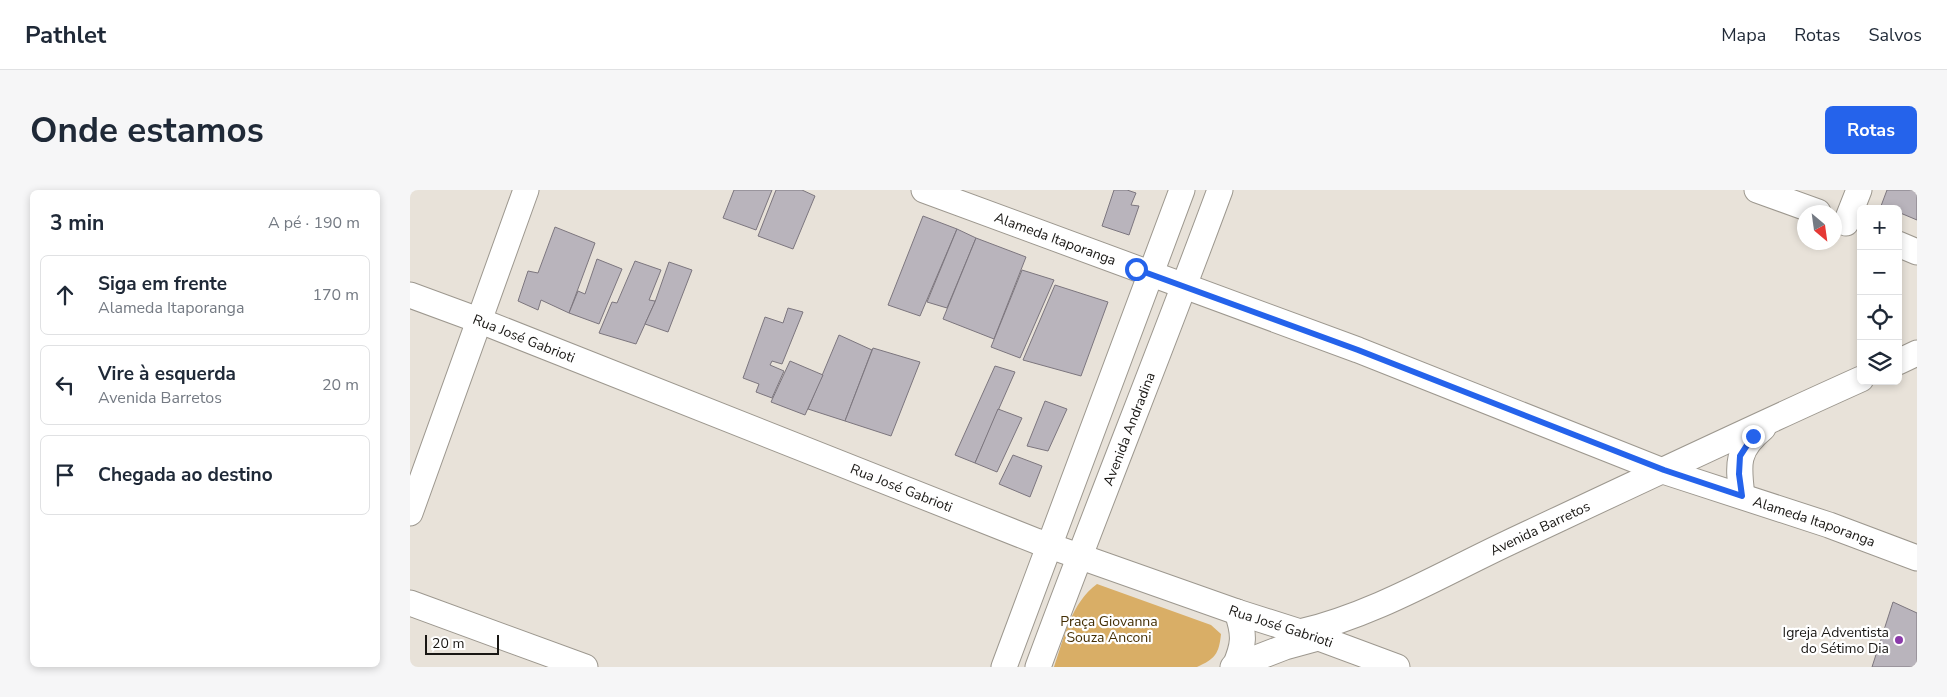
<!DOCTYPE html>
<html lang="pt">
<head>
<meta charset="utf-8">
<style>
	:root { --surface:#fff; --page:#f6f6f7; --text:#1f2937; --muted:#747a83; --line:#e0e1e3; --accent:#2563eb }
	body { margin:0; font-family:"Nunito Sans",sans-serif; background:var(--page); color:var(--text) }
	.controls { position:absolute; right:15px; top:15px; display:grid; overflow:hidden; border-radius:8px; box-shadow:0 2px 8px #0003 }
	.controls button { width:45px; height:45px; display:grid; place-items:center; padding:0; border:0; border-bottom:1px solid var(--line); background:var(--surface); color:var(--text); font:25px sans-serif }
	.compass { position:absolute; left:1387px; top:15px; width:45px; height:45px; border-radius:50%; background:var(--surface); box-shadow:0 2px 8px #0003; rotate:151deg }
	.scale { position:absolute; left:15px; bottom:12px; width:74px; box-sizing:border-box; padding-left:5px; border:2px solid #191714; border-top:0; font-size:14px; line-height:18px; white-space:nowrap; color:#191714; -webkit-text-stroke:4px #fff; paint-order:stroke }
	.stop { position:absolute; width:15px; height:15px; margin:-11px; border:4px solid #2563eb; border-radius:50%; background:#fff }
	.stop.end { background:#2563eb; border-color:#fff; box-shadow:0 1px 5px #0008 }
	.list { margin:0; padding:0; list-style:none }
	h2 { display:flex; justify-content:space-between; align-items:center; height:65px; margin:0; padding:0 20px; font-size:21px }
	h2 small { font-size:16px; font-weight:400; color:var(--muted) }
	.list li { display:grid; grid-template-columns:32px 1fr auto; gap:15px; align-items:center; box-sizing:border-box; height:80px; margin:0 10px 10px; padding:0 10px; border:1px solid var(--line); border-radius:8px }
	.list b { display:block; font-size:19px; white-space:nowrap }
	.list p { margin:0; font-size:16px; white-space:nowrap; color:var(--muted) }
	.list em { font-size:16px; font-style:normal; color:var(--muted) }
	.icon { flex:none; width:28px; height:28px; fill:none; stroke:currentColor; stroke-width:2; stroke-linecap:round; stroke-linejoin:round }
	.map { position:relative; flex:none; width:1507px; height:477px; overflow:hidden; border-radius:8px }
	header { display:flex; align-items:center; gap:30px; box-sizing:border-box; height:70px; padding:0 25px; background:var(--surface); border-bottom:1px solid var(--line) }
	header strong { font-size:24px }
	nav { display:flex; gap:28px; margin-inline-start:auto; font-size:18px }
	.intro { display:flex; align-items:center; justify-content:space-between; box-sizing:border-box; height:120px; padding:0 30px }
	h1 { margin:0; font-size:35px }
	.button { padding:12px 22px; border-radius:8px; background:var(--accent); color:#fff; font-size:18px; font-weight:700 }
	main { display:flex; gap:30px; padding:0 30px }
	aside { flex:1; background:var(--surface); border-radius:8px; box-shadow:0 2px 8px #0003 }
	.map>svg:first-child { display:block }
</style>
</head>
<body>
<header>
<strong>Pathlet</strong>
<nav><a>Mapa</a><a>Rotas</a><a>Salvos</a></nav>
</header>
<div class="intro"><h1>Onde estamos</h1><a class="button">Rotas</a></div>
<main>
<aside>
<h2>3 min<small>A pé · 190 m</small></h2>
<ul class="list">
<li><svg class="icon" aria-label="ahead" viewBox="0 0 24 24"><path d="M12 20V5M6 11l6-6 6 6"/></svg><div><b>Siga em frente</b><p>Alameda Itaporanga</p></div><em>170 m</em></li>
<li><svg class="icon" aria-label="left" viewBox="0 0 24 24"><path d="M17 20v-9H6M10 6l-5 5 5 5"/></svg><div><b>Vire à esquerda</b><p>Avenida Barretos</p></div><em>20 m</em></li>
<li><svg class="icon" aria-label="arrive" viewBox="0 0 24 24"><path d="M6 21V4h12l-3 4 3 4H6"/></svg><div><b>Chegada ao destino</b></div></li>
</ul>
</aside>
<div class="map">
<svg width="1507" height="477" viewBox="0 0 1507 477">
	<rect width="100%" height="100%" fill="#e8e2d9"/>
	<path fill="#d9ae66" d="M687,394L801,435L811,444C809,464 805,469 787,477H644C654,448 661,413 687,394Z"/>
	<g fill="#b9b4bc" stroke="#7c767e">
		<path d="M324,0H362L346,40L313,28Z"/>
		<path d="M366,0H392L405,6L383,59L348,46Z"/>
		<path d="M704,0H717L726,3L721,15L729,16L719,45L692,36Z"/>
		<path d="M1477,0H1507V30L1488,22V19H1479L1471,16Z"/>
		<path d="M513,26L547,39L510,126L478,115Z"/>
		<path d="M145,37L185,53L159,123L131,110L128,120L108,111L118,81L128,83Z"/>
		<path d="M547,39L566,48L537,118L517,112Z"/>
		<path d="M566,48L616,67L584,149L533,129Z"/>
		<path d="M187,69L212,79L189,134L159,123L168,101L175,104Z"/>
		<path d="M225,71L251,80L239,110L245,111V112L226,154L189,143L202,112L207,113Z"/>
		<path d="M259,72L282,80L258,142L235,134L245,112Z"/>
		<path d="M612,80L644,90L610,168L581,157Z"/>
		<path d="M645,95L698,112L671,186L613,170Z"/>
		<path d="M378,118L393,122L372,174L362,171L360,175L374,181L362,208L346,202L349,194L333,188L355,127L373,133Z"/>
		<path d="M429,145L462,160L435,231L398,219Z"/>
		<path d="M463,158L510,172L481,246L435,231Z"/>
		<path d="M380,171L413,185L395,225L361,212Z"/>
		<path d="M585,176L605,182L565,273L545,265Z"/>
		<path d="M635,211L657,219L638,261L617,256Z"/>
		<path d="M588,219L612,228L587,282L565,273Z"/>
		<path d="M603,265L632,276L620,307L589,294Z"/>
		<path d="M1483,412L1507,423V477H1462Z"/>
	</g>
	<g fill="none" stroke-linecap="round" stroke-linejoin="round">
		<g stroke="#9d988f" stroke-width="27">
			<g id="minor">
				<path id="s1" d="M514,0L948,160L1253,281L1419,335L1507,368"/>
				<path d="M1347,0L1408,22"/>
				<path d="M1436,33L1449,0"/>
				<path d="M1488,54L1507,62"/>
				<path id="s2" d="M0,105L68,130L626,351L827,422L909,448L987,477"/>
				<path d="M1488,172L1507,163"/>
				<path d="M1332,306C1328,274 1326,260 1353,238"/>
				<path d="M0,323L116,0"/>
				<path d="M0,413L175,477"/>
				<path id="s3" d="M890,442C963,425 1030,385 1098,353C1215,298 1333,242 1451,189"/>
				<path d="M825,476C834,455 835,445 827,422"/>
				<path d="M594,477L772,0"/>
				<path id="s4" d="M628,477C687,317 751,160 810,0"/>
				<path d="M823,477L875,457L908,448"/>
			</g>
		</g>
		<use href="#minor" stroke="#fff" stroke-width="25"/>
	</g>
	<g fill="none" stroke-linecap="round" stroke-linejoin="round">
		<path stroke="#2563eb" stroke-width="6" d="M726,79L948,160L1254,280L1332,306L1329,284L1330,266L1343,246"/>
	</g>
	<circle fill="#8b3aaa" stroke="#fff" stroke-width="2" cx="1489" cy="450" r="5"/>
	<g text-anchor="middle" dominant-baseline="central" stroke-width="4.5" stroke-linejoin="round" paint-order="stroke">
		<g font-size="14" fill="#191714" stroke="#fff">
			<text stroke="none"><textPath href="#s1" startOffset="140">Alameda Itaporanga</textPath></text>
			<text stroke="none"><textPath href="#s2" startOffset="122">Rua José Gabrioti</textPath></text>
			<text stroke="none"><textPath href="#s4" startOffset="255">Avenida Andradina</textPath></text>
			<text stroke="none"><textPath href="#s2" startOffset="528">Rua José Gabrioti</textPath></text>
			<text stroke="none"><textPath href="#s1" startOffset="950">Alameda Itaporanga</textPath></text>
			<text stroke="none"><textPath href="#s3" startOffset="262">Avenida Barretos</textPath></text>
			<text stroke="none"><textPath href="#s2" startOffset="932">Rua José Gabrioti</textPath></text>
		</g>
		<g font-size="14" fill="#432e04" stroke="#fff">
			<text x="699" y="431">Praça Giovanna<tspan x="699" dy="16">Souza Anconi</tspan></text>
		</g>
		<g font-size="14" fill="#191714" stroke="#fff" text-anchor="end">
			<text x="1479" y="442">Igreja Adventista<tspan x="1479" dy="16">do Sétimo Dia</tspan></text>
		</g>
	</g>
</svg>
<div class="controls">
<button>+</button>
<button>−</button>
<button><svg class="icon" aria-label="locate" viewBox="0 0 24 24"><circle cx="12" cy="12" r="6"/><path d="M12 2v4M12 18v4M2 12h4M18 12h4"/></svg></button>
<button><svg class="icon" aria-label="layers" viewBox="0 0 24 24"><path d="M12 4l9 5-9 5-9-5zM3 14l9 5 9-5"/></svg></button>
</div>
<svg class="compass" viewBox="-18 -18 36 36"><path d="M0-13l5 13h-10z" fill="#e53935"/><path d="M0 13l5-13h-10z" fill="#747a83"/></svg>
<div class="scale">20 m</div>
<div class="stop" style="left:726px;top:79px"></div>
<div class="stop end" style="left:1343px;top:246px"></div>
</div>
</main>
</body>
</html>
